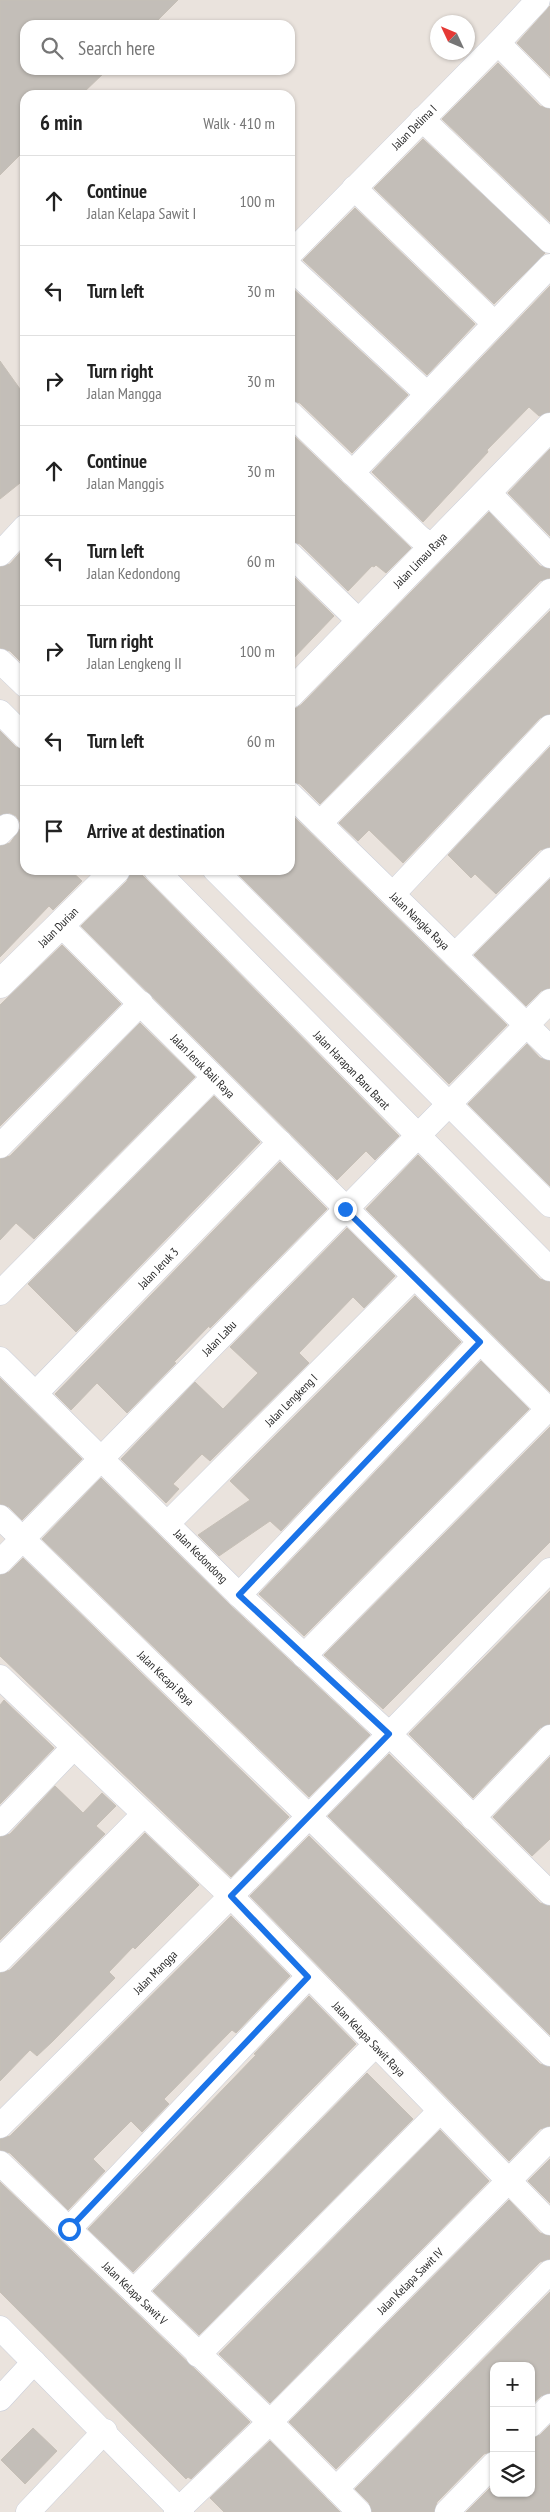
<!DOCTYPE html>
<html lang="en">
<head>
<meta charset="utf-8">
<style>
	:root { --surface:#fff; --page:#f6f6f6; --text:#222; --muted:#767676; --line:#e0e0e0 }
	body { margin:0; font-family:"PT Sans Narrow",sans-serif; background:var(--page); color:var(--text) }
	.controls { position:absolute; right:15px; bottom:15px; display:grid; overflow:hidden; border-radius:10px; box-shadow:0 1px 4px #0004 }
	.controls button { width:45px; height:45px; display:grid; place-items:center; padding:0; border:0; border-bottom:1px solid var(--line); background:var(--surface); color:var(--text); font:25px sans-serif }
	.compass { position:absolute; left:430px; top:15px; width:45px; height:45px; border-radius:50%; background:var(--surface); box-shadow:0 1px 4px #0004; rotate:314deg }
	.stop { position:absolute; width:15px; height:15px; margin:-11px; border:4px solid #1a73e8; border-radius:50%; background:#fff }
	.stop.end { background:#1a73e8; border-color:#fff; box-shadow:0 1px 5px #0008 }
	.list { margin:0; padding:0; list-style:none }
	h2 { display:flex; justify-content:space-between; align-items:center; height:65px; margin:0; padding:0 20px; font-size:21px }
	h2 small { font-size:16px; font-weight:400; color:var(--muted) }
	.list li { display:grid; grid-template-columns:32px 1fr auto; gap:15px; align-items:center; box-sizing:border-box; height:90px; padding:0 20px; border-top:1px solid var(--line) }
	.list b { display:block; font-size:19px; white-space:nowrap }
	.list p { margin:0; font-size:16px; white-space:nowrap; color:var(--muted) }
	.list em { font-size:16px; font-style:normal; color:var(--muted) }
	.icon { flex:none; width:28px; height:28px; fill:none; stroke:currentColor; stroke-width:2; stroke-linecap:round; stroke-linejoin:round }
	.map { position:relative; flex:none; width:550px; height:2512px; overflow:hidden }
	.search { position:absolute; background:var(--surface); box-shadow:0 1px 4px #0004; left:20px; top:20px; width:275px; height:55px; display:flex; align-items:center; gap:12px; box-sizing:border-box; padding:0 18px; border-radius:15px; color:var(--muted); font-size:19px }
	.panel { position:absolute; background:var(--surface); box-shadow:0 1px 4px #0004; left:20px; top:90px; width:275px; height:785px; border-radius:15px }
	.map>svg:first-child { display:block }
</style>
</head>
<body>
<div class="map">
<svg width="550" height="2512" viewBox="0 0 550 2512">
	<rect width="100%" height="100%" fill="#eae3dd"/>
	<g fill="#c3beb8" stroke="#c6bfb6">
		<path d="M0,0H178L153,25H25V70H107L81,95H25V150L0,175Z"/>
		<path d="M550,6V76L517,43Z"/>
		<path d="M498,63L540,106L550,109V222L442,119Z"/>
		<path d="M423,139L545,253L494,304L374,188Z"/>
		<path d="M355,208L475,324L427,375L303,260Z"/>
		<path d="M290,286L408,395L352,453L300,403L290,400Z"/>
		<path d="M550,286V412L539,416L529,407L487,450L488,452L423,522L372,472Z"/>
		<path d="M0,361L25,396V479L0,499Z"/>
		<path d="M290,432L411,548L386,573L376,565L374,567L372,566L348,591L300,544L290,541Z"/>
		<path d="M550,449V536L508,493Z"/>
		<path d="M489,512L540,566L550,569V578L540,581L320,804L300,784L290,781V712L301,705Z"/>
		<path d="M25,547V666L10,651L0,648V567L10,564Z"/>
		<path d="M290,573L334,616L290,662Z"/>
		<path d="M550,611V714L540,718L403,863L369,830L358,841L339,823Z"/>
		<path d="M0,731L16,747L25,750V870H70L82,881L53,910L49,906L0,957V846L10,843L20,829V822L16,816L10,813L0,815Z"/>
		<path d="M550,747V847L540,850L496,894L475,874L471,878L448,855Z"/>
		<path d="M290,813L507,1025L449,1084L234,870H290Z"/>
		<path d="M131,870H137L146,879L399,1136L375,1160L366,1151L337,1180L81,926L127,881Z"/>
		<path d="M550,879V988L541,991L526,1006L474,955Z"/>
		<path d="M62,945L121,1004L0,1126V1005Z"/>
		<path d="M140,1023L195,1077L34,1239L16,1223L0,1240V1159L10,1156Z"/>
		<path d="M527,1044L540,1058L550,1061V1186L468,1104Z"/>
		<path d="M214,1096L260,1142L76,1332L28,1284Z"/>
		<path d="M418,1155L540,1279L550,1282V1392L366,1209Z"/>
		<path d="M280,1162L327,1209L210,1328L209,1326L174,1362L176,1363L127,1413L97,1383L71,1410L55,1394Z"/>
		<path d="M347,1228L395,1276L364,1308L353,1297L299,1353L309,1363L210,1461L202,1454L173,1484L179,1489L166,1503L121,1459L195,1382L223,1409L258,1373L230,1347Z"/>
		<path d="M415,1296L461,1342L281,1531L270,1521L219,1556L198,1535L250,1500L230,1481Z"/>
		<path d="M481,1361L529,1409L304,1636L259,1594Z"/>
		<path d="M0,1378L82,1459L22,1520L9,1507L0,1504Z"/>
		<path d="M550,1427V1542L383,1709L324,1655Z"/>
		<path d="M101,1478L230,1605L370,1735L309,1797L42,1539Z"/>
		<path d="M23,1558L289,1817L231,1877L0,1656V1575L9,1572Z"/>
		<path d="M550,1591V1724L540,1728L473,1798L409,1734Z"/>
		<path d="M4,1700L54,1748L0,1804V1705Z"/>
		<path d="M389,1754L540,1903L550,1906V2035L328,1816Z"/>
		<path d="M550,1757V1839L532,1856L493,1817Z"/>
		<path d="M55,1786L83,1813L102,1793L116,1806L96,1826L105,1834L0,1940V1837L10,1834Z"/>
		<path d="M145,1833L199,1885L135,1949L133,1947L109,1972L115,1978L53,2041L37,2056L30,2050L0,2081V1973L10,1970Z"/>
		<path d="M309,1836L540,2064L550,2067V2126L540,2129L509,2161L250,1896Z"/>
		<path d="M231,1916L290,1976L236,2033L232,2030L164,2099L169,2104L142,2132L131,2121L93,2159L105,2171L68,2210L10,2153L0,2150V2139L10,2136Z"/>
		<path d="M309,1996L356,2044L133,2272L88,2229L256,2055L254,2054Z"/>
		<path d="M367,2073L413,2119L199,2335L153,2291Z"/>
		<path d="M440,2130L489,2181L270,2403L219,2354Z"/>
		<path d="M550,2159V2203L528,2181Z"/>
		<path d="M0,2182L250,2422L191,2479L188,2477L186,2479L0,2292Z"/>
		<path d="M509,2200L540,2233L550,2236V2259L540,2262L336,2469L289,2422Z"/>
		<path d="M550,2292V2393L541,2396L531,2405V2366H494V2451L484,2454L437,2502L434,2512H372L369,2503L355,2489Z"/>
		<path d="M550,2425V2512H466L494,2484V2493H531V2438L540,2435Z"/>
		<path d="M33,2428L57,2451L25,2484L1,2460Z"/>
		<path d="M270,2441L326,2498L340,2512H224L210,2498Z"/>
	</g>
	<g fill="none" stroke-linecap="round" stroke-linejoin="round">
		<g stroke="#cbcfda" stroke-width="25">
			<g id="minor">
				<path d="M498,43L550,96"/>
				<path d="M422,119L550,241"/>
				<path d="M354,188L494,323"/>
				<path d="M290,254L498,43L538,0"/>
				<path d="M290,267L426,393"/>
				<path d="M290,413L419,537L433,547"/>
				<path d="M352,473L550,266"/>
				<path d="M487,491L550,556"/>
				<path d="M0,554L25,527"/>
				<path d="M290,554L360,622"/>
				<path d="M0,661L25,685"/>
				<path d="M0,712L25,737"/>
				<path d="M290,794L550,1048"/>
				<path d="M320,823L550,591"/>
				<path d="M0,833L7,826"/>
				<path d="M156,870L550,1269"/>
				<path d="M215,870L550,1205"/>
				<path d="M393,894L550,727"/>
				<path d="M61,925L550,1411"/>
				<path d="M455,955L550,860"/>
				<path d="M0,1146L141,1003"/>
				<path d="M0,1293L214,1077"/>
				<path d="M0,1359L239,1595L389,1734L550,1893"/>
				<path d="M36,1393L280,1142"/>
				<path d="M0,1517L323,1830L550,2054"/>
				<path d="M168,1523L414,1277"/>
				<path d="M0,1562L550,1001"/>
				<path d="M239,1595L480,1342"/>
				<path d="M304,1656L548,1409"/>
				<path d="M0,1677L231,1896L550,2223"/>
				<path d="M473,1818L550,1737"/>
				<path d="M0,1824L74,1747"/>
				<path d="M0,1960L144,1814"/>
				<path d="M0,2126L231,1896L550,1570"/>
				<path d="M0,2163L270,2422L359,2512"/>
				<path d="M69,2229L308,1977"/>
				<path d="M134,2291L375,2045"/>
				<path d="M0,2328L182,2512"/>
				<path d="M198,2355L440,2111"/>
				<path d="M0,2399L34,2362"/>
				<path d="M531,2425L550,2406"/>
				<path d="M336,2489L550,2272"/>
				<path d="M28,2512L105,2431"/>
				<path d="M176,2512L270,2422L550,2139"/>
				<path d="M447,2512L494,2464"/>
			</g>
		</g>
		<g stroke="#cbcfda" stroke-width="29">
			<g id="tertiary">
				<path d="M290,694L550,427"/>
				<path d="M0,984L116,870"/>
			</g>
		</g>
		<use href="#minor" stroke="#fff" stroke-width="24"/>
		<use href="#tertiary" stroke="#fff" stroke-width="28"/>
	</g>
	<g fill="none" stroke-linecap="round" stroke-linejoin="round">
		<path stroke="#1a73e8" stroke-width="6" d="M69,2229L308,1977L231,1896L389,1734L239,1595L480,1342L345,1209"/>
	</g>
	<g text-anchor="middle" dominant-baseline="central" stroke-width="4" stroke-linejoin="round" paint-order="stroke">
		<g font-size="12" fill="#292929" stroke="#fff">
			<text transform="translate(414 127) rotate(-45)">Jalan Delima I</text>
			<text transform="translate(420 560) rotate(-46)">Jalan Limau Raya</text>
			<text transform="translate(420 921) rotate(44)">Jalan Nangka Raya</text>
			<text transform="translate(58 927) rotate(-45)">Jalan Durian</text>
			<text transform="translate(203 1066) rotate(45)">Jalan Jeruk Bali Raya</text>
			<text transform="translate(352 1070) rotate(46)">Jalan Harapan Baru Barat</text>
			<text transform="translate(158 1268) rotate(-46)">Jalan Jeruk 3</text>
			<text transform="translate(219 1338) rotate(-46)">Jalan Labu</text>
			<text transform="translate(291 1400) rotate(-45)">Jalan Lengkeng I</text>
			<text transform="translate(201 1556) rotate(45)">Jalan Kedondong</text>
			<text transform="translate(166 1678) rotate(44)">Jalan Kecapi Raya</text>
			<text transform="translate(155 1972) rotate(-45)">Jalan Mangga</text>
			<text transform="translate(369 2039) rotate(46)">Jalan Kelapa Sawit Raya</text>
			<text transform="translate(410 2281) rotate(-45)">Jalan Kelapa Sawit IV</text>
			<text transform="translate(135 2293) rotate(44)">Jalan Kelapa Sawit V</text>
		</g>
	</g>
</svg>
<div class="controls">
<button>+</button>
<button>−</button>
<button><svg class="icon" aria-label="layers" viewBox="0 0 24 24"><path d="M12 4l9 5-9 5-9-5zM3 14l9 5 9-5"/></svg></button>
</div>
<svg class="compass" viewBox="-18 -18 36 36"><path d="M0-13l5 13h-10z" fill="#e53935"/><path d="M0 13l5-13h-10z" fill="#767676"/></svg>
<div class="stop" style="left:69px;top:2229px"></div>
<div class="stop end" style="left:345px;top:1209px"></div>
<div class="search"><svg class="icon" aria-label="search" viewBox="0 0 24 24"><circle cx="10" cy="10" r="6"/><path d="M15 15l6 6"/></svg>Search here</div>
<section class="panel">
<h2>6 min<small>Walk · 410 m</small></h2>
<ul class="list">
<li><svg class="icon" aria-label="ahead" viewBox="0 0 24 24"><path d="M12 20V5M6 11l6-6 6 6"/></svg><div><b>Continue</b><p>Jalan Kelapa Sawit I</p></div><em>100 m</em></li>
<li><svg class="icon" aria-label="left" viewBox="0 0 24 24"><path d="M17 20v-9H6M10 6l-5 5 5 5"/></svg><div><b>Turn left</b></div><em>30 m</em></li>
<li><svg class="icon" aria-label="right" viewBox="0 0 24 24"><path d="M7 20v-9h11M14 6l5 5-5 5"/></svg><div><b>Turn right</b><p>Jalan Mangga</p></div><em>30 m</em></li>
<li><svg class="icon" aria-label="ahead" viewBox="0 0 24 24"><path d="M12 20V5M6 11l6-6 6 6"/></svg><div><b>Continue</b><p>Jalan Manggis</p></div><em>30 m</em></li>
<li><svg class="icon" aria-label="left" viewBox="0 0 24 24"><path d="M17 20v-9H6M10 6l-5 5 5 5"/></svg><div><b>Turn left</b><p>Jalan Kedondong</p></div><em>60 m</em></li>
<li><svg class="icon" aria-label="right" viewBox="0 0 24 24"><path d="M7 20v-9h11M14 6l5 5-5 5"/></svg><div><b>Turn right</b><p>Jalan Lengkeng II</p></div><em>100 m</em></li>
<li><svg class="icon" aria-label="left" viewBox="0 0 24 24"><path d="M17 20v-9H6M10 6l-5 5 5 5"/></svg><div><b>Turn left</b></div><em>60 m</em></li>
<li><svg class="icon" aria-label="arrive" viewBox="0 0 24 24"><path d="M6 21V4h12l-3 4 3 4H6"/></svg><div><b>Arrive at destination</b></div></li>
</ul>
</section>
</div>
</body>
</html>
